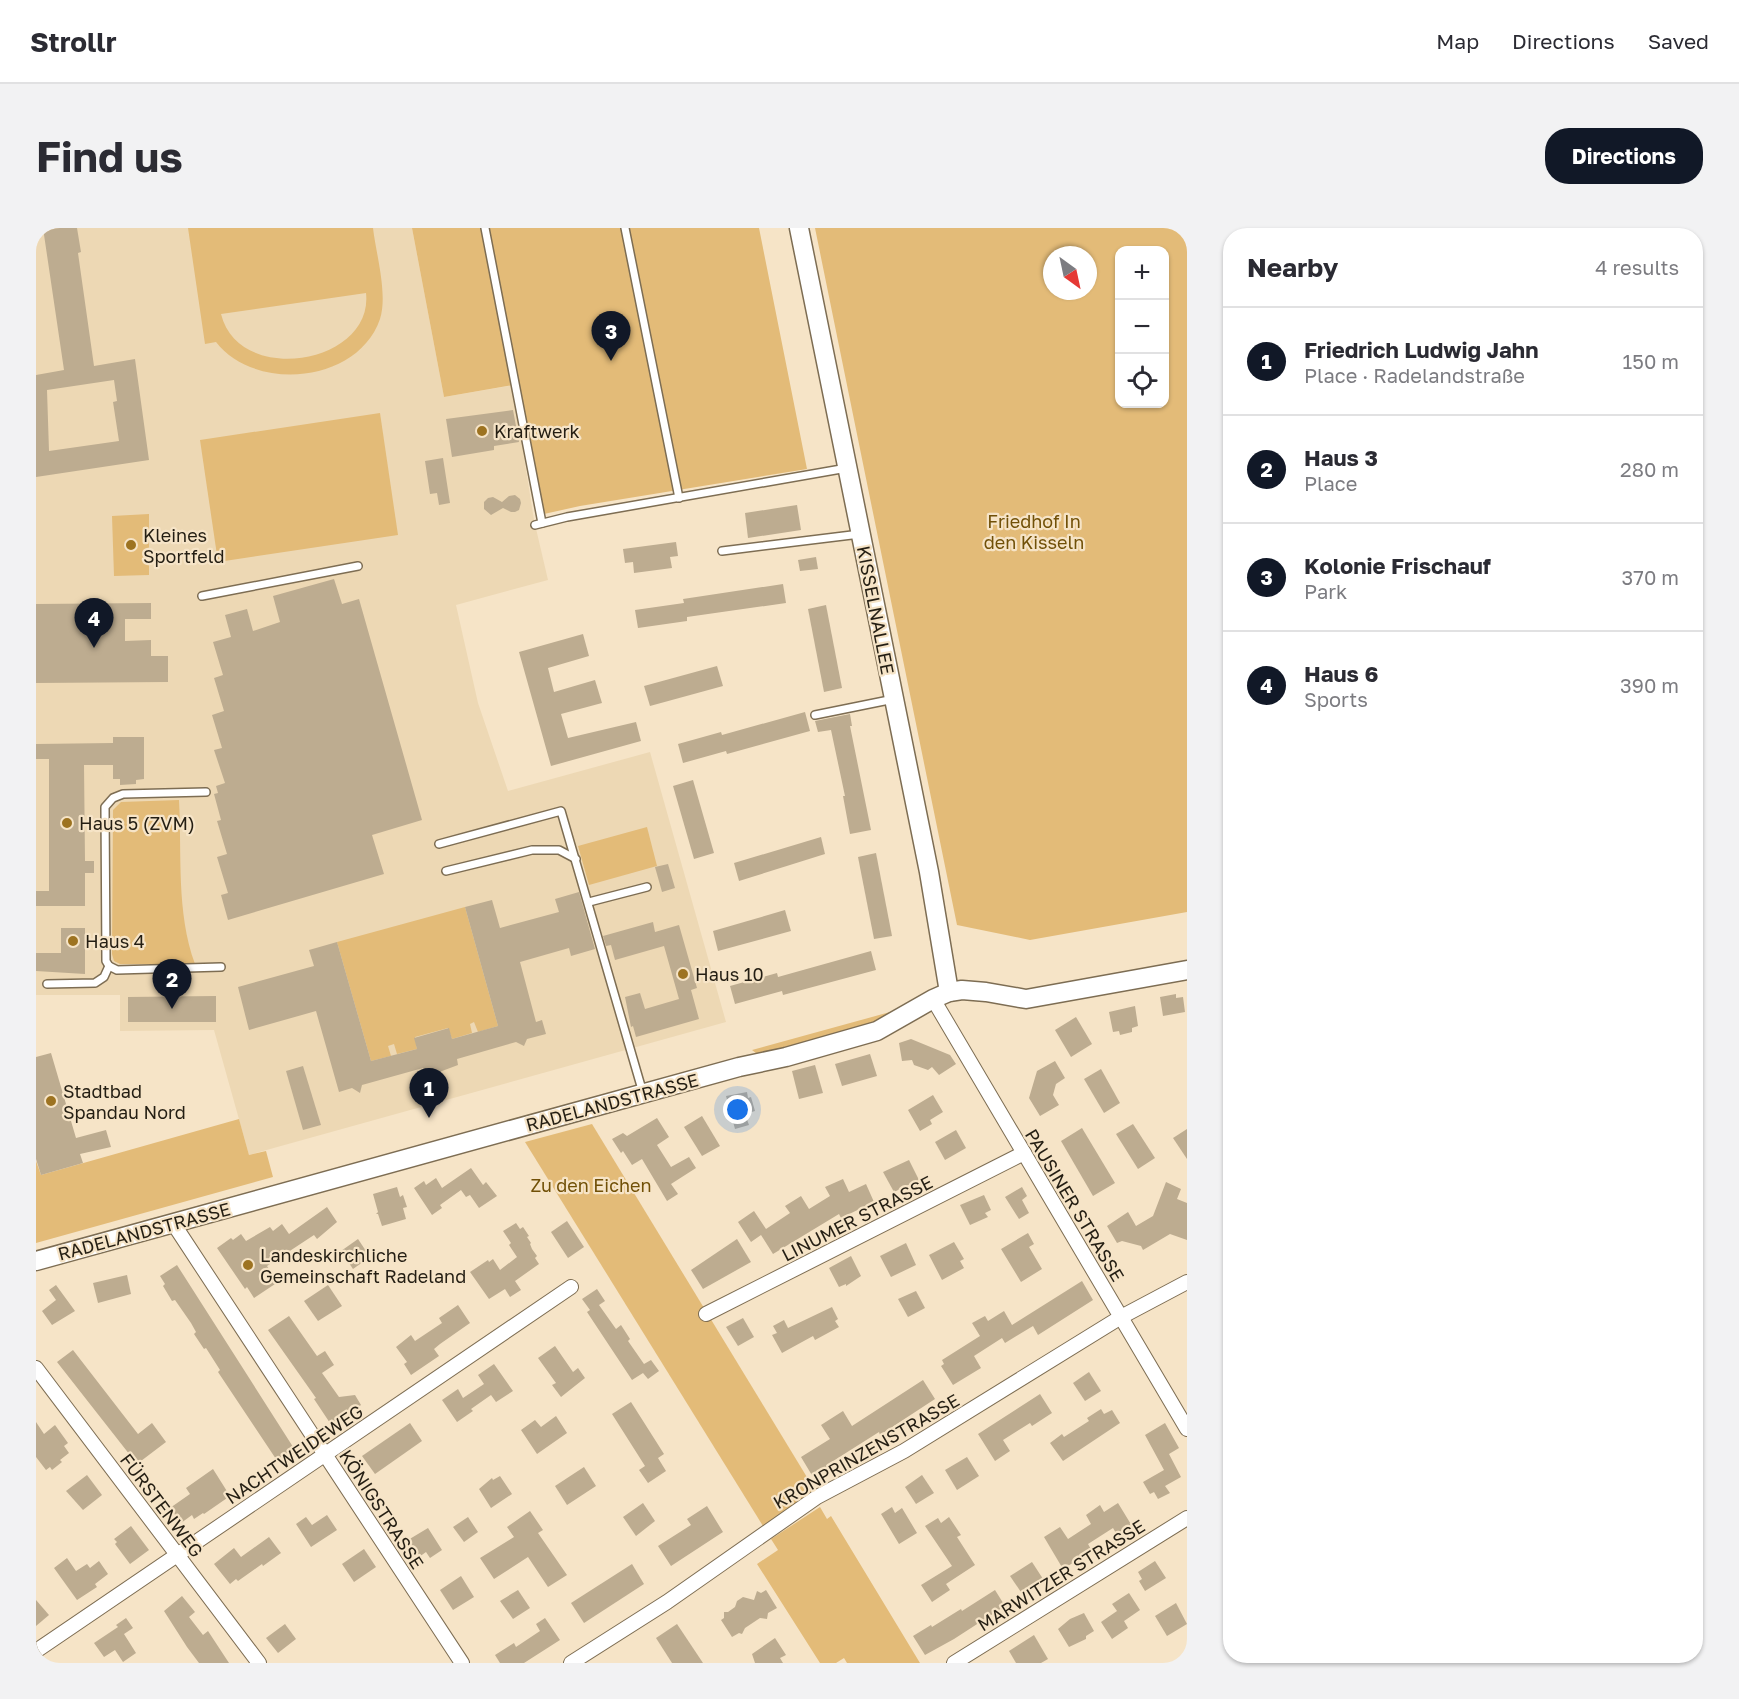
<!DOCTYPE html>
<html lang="en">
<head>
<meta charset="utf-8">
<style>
	:root { --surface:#fff; --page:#f2f2f3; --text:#2b2b33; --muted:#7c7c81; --line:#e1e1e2; --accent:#111827 }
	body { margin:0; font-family:"Golos Text",sans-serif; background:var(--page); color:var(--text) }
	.controls { position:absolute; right:18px; top:18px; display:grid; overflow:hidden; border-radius:12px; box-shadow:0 2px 4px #0004 }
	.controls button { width:54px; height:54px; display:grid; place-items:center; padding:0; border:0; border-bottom:2px solid var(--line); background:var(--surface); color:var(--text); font:30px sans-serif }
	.compass { position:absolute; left:1007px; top:18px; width:54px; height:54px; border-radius:50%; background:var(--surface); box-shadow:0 2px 4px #0004; rotate:147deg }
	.you { position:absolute; left:702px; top:882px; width:21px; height:21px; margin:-15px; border:4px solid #fff; border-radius:50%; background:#1a73e8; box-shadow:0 0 0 9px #1a73e833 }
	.badge { display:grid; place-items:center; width:39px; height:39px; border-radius:50%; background:var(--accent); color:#fff; font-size:20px; font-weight:700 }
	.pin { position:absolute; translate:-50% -50px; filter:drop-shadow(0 2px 3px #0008) }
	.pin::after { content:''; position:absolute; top:32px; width:21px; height:18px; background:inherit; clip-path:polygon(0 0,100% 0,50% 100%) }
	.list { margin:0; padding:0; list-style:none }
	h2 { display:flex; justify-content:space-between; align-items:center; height:78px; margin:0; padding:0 24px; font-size:26px }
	h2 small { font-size:20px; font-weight:400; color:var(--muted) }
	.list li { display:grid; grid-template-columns:39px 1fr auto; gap:18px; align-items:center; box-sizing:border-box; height:108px; padding:0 24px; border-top:2px solid var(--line) }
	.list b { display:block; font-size:22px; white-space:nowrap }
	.list p { margin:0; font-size:20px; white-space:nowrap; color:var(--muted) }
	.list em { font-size:20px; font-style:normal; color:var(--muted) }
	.icon { flex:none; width:33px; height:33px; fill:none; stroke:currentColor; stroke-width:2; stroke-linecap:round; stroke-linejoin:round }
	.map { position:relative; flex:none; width:1151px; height:1435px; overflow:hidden; border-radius:24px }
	header { display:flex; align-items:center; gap:36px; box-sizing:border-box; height:84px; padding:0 30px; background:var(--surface); border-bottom:2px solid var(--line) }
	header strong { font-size:28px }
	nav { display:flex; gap:33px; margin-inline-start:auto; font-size:21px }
	.intro { display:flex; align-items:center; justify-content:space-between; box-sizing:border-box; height:144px; padding:0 36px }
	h1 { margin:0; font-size:42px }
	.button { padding:15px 27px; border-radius:24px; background:var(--accent); color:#fff; font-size:21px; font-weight:700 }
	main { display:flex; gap:36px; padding:0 36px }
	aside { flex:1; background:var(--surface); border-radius:24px; box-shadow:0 2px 4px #0004 }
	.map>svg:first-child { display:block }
</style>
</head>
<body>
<header>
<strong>Strollr</strong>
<nav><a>Map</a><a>Directions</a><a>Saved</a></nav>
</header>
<div class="intro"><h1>Find us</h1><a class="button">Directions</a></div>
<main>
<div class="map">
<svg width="1151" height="1435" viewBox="0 0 1151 1435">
	<rect width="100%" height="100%" fill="#f6e4c7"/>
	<path fill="#edd8b4" d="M0,0H376L408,169L479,157L481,185L498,292L512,352L420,377L442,475L472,563L614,524L690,794L213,927L178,802L84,803V767H0Z"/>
	<g fill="#e3bb78" fill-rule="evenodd">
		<path d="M152,0H337C340,26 352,66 344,91C322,155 220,165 180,114L169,116ZM330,65C338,136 203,159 185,86Z"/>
		<path d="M376,0H723L771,241L544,278L508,286L483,156L408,169Z"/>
		<path d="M779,0H1151V684L994,712L921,697ZM1084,22H1128V176H1084ZM1016,27H1052V63H1016Z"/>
		<path d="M344,185L362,307L182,334L164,212Z"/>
		<path d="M113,286V347L78,348L76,288Z"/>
		<path d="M143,572C146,626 140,684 159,736H84L78,733L76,726L77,582L85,574Z"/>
		<path d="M611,599L621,638L553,657L542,618Z"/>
		<path d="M429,679L462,798L442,804L438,794L434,796L436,805L416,811L412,800L379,809L381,821L361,826L358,816L352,818L355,828L335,833L301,714Z"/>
		<path d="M865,781L850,791L725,829L716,822Z"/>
		<path d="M203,891L213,927L230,923L237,949L0,1015V933L5,947Z"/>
		<path d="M556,896L780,1264L727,1298L489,914Z"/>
		<path d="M784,1279L791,1291L795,1288L884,1435H811L808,1430L800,1435H784L721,1336L742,1322L735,1311Z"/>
	</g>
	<g fill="#bdac90" fill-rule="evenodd">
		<path d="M7,0H41L45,24L42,25L58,138L99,131L113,232L0,249V147L28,142ZM78,152L81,173L77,174L83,213L13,223L11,162Z"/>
		<path d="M477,182L483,214L458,218V222L416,229L410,191Z"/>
		<path d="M407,230L414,275L403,277L401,265L394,266L389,233Z"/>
		<path d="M479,267L484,271L485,275L483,282L479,284H475L467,280L455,287L448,281V274L452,270L457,269L466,274L473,268Z"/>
		<path d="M761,277L765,302L712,310L709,285Z"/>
		<path d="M640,314L642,328L634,329L636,340L598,345L597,334L589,335L587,321Z"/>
		<path d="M780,329L782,341L764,343L762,332Z"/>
		<path d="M298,351L306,376L323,371L386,592L336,607L348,646L192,692L185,667L192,665L181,629L191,626L181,593L185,592L178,566L182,565L180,558L189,555L178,522L186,520L176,487L188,483L178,450L187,447L177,414L195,409L189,387L211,381L217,403L244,394L237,368Z"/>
		<path d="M747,356L750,375L651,389V393L602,400L599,382L648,375L647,371Z"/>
		<path d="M115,375V391H89V413L115,412V428H132V454L0,455V376Z"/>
		<path d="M790,377L806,460L788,464L772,381Z"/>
		<path d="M547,406L553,428L512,440L518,464L559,452L566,475L525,486L532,510L600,494L605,513L515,538L483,424Z"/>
		<path d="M681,438L687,458L614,478L608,458Z"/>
		<path d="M769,484L774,503L691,526L690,523L647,535L642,516L685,504L686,507Z"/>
		<path d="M814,486L816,498H814L835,602L814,606L807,568H809L795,502L782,504L779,493Z"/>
		<path d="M77,509H108V551L100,552V556L84,557V551H77V537H48L49,633H58V645H49V678H0V663H13V531H0V516L77,515Z"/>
		<path d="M657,552L678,625L658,631L637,558Z"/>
		<path d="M785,609L789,626L703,653L698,635Z"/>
		<path d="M840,625L856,708L838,711L822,629Z"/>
		<path d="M632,636L639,660L626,664L619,639Z"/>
		<path d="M543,664L559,721L535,728L533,720L484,734L500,794L506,792L510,806L491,811L488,818L480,814L421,831L422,837L406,843L389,847L387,840L326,857L324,865L316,860L303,864L280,783L213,802L202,759L278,738L273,722L301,714L335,833L381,821L378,810L413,800L416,811L462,798L429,679L456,672L464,700L523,684L519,671Z"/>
		<path d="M749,682L755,703L682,723L677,703Z"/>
		<path d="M617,694L619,704L643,697L661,760L655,762L663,791L600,809L597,798L595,799L589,769L604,765L609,781L643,771L628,718L579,732L575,717L570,718L567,708Z"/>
		<path d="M25,700H49V746L0,743V725H25Z"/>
		<path d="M835,723L840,742L747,767L746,763L699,776L694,758L741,745L742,749Z"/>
		<path d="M1140,766V770L1147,769L1149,784L1127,788L1124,769Z"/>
		<path d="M180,768V794H92V769Z"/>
		<path d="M1099,778L1102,798L1096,800V804L1084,807L1083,803L1077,804L1073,784Z"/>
		<path d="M1040,789L1056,816L1035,829L1019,802Z"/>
		<path d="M875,811L914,827L920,836L903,847L896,839L892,842L878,837L876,832L866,833L863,815Z"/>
		<path d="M15,825L40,910L70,902L75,919L44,926L47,935L5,947L0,931V829Z"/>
		<path d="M834,826L841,848L806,858L799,836Z"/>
		<path d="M1019,833L1029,850L1020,856L1017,867L1023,877L1004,888L993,870L1001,843Z"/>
		<path d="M779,837L787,865L763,871L756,843Z"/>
		<path d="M267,838L285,897L267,902L250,843Z"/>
		<path d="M1065,841L1084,875L1068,885L1048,851Z"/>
		<path d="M711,864L712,870L715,869L719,883L709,886L713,897L699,901L690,868Z"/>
		<path d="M897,867L907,884L894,892L896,896L884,903L872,882Z"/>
		<path d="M666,888L684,918L666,928L648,899Z"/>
		<path d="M621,890L633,909L621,917L635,939L653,929L660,940L635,956L642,966L631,973L606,931L596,937L587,923L585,925L576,911L587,905L591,908Z"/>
		<path d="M1097,896L1119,930L1102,941L1080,906Z"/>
		<path d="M1046,900L1079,955L1057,968L1025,913Z"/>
		<path d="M1151,901V931L1137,910Z"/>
		<path d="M920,902L930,920L909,932L899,914Z"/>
		<path d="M873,932L883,952L858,964L847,944Z"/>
		<path d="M435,940L447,957L450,954L461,968L443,980L434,967L430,969L425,962L404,977L406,980L396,987L378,960L388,953L390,957L400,950L406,960Z"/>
		<path d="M807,951L813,964L830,956L838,974L805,990L803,986L737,1026L725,1007L715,1014L702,994L718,983L730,1001L754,985L749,978L765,968L773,981L794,968L789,959Z"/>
		<path d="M1130,954L1145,961L1141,971L1151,975V1012L1134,1006L1107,1022L1105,1018L1086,1013L1081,1015L1071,998L1092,984L1100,998L1117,988Z"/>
		<path d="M361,959L364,969L367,967L371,979L367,980L370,991L346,998L342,986H340L342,984L337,966Z"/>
		<path d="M986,959L991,968L986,972L993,985L983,991L969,969Z"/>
		<path d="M948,967L955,982L949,985L952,989L934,997L924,977Z"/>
		<path d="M291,979L301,994L281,1011L278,1007L231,1038L242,1054L218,1070L211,1059L209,1061L181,1020L195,1010L197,1012L205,1006L210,1013L234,999L237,1003L246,996L253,1006Z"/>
		<path d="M531,993L548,1019L532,1030L515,1004Z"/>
		<path d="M480,995L484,1001L487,999L493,1008L491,1009L495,1015L494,1016L496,1021L501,1028L499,1030L503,1036L479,1053L485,1062L474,1069L469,1061L453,1071L434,1044L452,1032L453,1034L457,1031L464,1042L481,1029L473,1017L475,1015L467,1003Z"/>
		<path d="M992,1005L998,1016L993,1019L1006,1041L985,1054L965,1021Z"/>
		<path d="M322,1011L334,1029L317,1041L305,1023Z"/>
		<path d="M701,1011L715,1034L667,1061L655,1042Z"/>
		<path d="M918,1014L928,1031L924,1033L928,1040L906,1052L893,1027Z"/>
		<path d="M870,1015L880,1037L855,1049L844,1028Z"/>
		<path d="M815,1028L825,1048L810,1058V1056L803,1059L793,1040Z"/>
		<path d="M141,1037L259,1222L242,1234L182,1144L184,1142L170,1120L168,1121L158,1106L160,1104L155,1095L139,1072L136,1073L127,1058L129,1056L124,1048Z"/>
		<path d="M91,1047L95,1066L62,1075L57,1055Z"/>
		<path d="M1046,1053L1057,1072L1002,1107L997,1098L969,1115L966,1110L938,1128L945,1140L917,1157L905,1138L908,1136L906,1132L944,1108L936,1095L949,1088L952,1093L968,1083L976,1097Z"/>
		<path d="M20,1057L39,1083L16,1097L6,1083L20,1072L13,1062Z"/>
		<path d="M292,1057L306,1078L282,1093L268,1073Z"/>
		<path d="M561,1061L569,1073L563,1077L580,1101L585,1097L594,1111L592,1113L608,1136L615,1132L623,1143L612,1151L607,1145L596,1152L551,1084L554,1082L546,1071Z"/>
		<path d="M880,1063L889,1080L872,1089L862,1071Z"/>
		<path d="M422,1077L434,1095L404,1116L398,1121L403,1128L375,1147L368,1136L371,1134L360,1119L375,1107L379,1113L406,1095L403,1090Z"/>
		<path d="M796,1079L802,1091L799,1093L803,1099L779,1112L777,1108L746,1125L736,1107L741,1105L737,1098L748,1092L752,1100Z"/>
		<path d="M253,1088L281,1128L289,1123L298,1137L286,1145L303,1169L319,1167L325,1177L296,1198L278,1171L280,1170L232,1102Z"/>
		<path d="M707,1090L718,1109L702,1118L690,1099Z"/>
		<path d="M519,1118L537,1144L542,1140L549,1150L525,1169L516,1157L520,1155L502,1130Z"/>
		<path d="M37,1122L102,1206L116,1195L130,1214L101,1236L21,1134Z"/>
		<path d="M458,1136L477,1163L460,1174L455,1167L435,1181L437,1183L421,1194L406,1172L422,1161L427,1170L448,1156L442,1147Z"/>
		<path d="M1053,1144L1065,1163L1049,1173L1037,1155Z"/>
		<path d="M887,1152L899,1171L844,1207L843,1204L794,1235L795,1238L777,1249L765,1229L794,1211L785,1197L807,1183L816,1198Z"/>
		<path d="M1004,1166L1016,1185L996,1198L994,1195L967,1212L974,1223L959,1233L942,1206Z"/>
		<path d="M595,1174L628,1226L622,1230L630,1243L612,1255L603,1242L609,1238L576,1186Z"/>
		<path d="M1065,1181L1068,1186L1076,1182L1084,1195L1027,1233L1014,1215L1026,1206L1028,1209L1053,1193L1051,1190Z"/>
		<path d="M520,1188L531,1205L501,1226L485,1202L499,1192L505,1199Z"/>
		<path d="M0,1194L8,1206L19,1197L32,1215L28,1218L33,1225L24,1232L26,1234L16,1242L14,1239L10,1242L0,1229Z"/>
		<path d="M374,1195L386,1213L339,1246L326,1228Z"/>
		<path d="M1129,1195L1143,1220L1133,1226L1145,1249L1129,1258L1134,1265L1122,1271L1118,1264L1114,1266L1107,1254L1128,1242L1109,1207Z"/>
		<path d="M931,1229L943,1248L921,1262L909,1242Z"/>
		<path d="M548,1239L560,1258L531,1277L519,1258Z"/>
		<path d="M177,1241L194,1268L168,1286L167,1285L158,1291L156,1287L145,1295L134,1280L154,1266L150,1260Z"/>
		<path d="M51,1247L66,1267L47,1282L30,1263Z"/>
		<path d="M886,1247L898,1265L880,1276L869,1259Z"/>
		<path d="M464,1248L476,1266L455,1280L443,1261L456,1250L457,1252Z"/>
		<path d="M607,1275L619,1293L600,1308L587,1289Z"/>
		<path d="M1082,1275L1096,1298L1081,1307L1077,1300L1052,1316L1056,1323L1027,1341L1008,1309L1024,1299L1032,1311L1055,1296L1050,1287L1064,1277L1068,1284Z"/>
		<path d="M671,1278L687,1304L635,1338L622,1318L655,1297L651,1291Z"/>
		<path d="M856,1279L859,1285L866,1280L881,1305L863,1316L845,1286Z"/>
		<path d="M494,1283L507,1302L502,1305L531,1347L512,1359L492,1329L458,1351L444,1330L478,1309L471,1299Z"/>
		<path d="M291,1287L301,1302L275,1319L260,1296L270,1289L276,1297Z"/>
		<path d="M432,1289L442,1304L428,1314L417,1299Z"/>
		<path d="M913,1289L925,1307L921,1309L939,1337L910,1356L914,1362L896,1374L885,1357L916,1338L889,1298L902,1290L905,1295Z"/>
		<path d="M95,1298L113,1322L94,1336L79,1316L81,1314L78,1311Z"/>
		<path d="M392,1300L406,1322L394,1330L390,1324L383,1329L372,1312Z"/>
		<path d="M233,1309L245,1325L227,1338L226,1336L202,1353L200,1351L194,1356L178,1336L198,1320L205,1329Z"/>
		<path d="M328,1321L340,1339L318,1354L306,1336Z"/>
		<path d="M31,1330L40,1343L51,1336L54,1340L63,1333L72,1346L59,1356L61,1359L41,1372L18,1340Z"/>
		<path d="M1119,1333L1130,1350L1109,1363L1103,1353L1106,1351L1102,1344Z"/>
		<path d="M996,1334L1009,1354L987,1367L974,1348Z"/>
		<path d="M596,1336L608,1356L548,1395L535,1375Z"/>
		<path d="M425,1348L438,1369L417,1382L404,1362Z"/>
		<path d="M482,1362L494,1380L477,1391L464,1373Z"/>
		<path d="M730,1362L741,1380L732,1385L731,1391L724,1390L709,1400L706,1406L703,1405L696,1409L685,1392L688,1390V1384H692L699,1379L701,1373L707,1369L718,1372L721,1363L725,1365Z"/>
		<path d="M959,1362L969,1378L918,1411L889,1427L877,1408L895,1397L896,1399L925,1381L926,1383Z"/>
		<path d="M1093,1365L1104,1382L1088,1393L1092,1400L1076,1411L1065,1394L1081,1383L1076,1376Z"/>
		<path d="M146,1368L159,1384L153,1389L167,1407L172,1403L193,1435H163L151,1419L128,1383Z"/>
		<path d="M0,1372L13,1387L0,1398Z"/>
		<path d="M1140,1375L1151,1396L1131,1408L1119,1388Z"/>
		<path d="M1048,1385L1058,1403L1050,1408V1411L1033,1419L1022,1401L1034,1391Z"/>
		<path d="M90,1390L97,1400L88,1406L100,1425L87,1434L79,1422L68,1429L58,1415L82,1399L80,1397Z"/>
		<path d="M509,1390L524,1412L488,1435H464L459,1427L478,1415L480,1419L504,1403L500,1396Z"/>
		<path d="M249,1396L260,1411L242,1425L230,1410Z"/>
		<path d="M641,1396L667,1435H636L620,1410Z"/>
		<path d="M998,1407L1012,1431L1005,1435H980L973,1423Z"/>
		<path d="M739,1410L750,1427L744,1430L747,1435H719L716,1426Z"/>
	</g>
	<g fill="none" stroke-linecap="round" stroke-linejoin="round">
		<g stroke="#7d6d53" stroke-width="10">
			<g id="lane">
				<path d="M449,0L506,295"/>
				<path d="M589,0L643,270"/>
				<path d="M499,297L531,289L811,240"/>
				<path d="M686,323L824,306"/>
				<path d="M166,368L322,338"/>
				<path d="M779,487L858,471"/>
				<path d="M170,564L87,566L77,570L69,579L70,733L73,738L81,742L185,739"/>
				<path d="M403,616L525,583L607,865"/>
				<path d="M410,643L496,622H523L540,631"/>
				<path d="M553,674L611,659"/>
				<path d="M11,756L59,755L68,749L73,738"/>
			</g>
		</g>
		<g stroke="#7d6d53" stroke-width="16">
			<g id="street">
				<path d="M897,771L1151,1201"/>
				<path d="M137,995L426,1435"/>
				<path d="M670,1086L988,925"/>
				<path d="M0,1140L223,1435"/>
				<path d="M0,1423L535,1059"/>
				<path d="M535,1435L631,1374L781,1269L868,1223L1085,1089L1151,1054"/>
				<path d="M918,1435L1151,1290"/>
			</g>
		</g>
		<g stroke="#7d6d53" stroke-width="21">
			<g id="secondary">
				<path d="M763,0L893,644L913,764"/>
				<path d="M0,1033L703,839L750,829L841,803L897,771L913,764L926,762L950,764L990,771L1151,742"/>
			</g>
		</g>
		<use href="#lane" stroke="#fff" stroke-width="7"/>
		<use href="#street" stroke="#fff" stroke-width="14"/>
		<use href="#secondary" stroke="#fff" stroke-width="18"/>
	</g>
	<g fill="#9d7321" stroke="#f6e4c7" stroke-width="2">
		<circle cx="446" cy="203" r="6"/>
		<circle cx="95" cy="317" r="6"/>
		<circle cx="31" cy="595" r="6"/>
		<circle cx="37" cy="713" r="6"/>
		<circle cx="647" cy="746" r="6"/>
		<circle cx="15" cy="873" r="6"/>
		<circle cx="212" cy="1037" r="6"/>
	</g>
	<g text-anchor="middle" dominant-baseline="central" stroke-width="4.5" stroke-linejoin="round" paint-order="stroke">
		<g font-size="18" fill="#241e13" stroke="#f6e4c7" text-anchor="start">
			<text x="458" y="203">Kraftwerk</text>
			<text x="107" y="307">Kleines<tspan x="107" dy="21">Sportfeld</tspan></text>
			<text x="43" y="595">Haus 5 (ZVM)</text>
			<text x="49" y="713">Haus 4</text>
			<text x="659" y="746">Haus 10</text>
			<text x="27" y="863">Stadtbad<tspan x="27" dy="21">Spandau Nord</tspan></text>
			<text x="224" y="1027">Landeskirchliche<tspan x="224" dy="21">Gemeinschaft Radeland</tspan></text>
		</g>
		<g font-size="18" fill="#715007" stroke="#f6e4c7">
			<text x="998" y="293">Friedhof In<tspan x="998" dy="21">den Kisseln</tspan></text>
			<text x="555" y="957">Zu den Eichen</text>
		</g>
		<g font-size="18" fill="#241e13" stroke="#f6e4c7">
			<text transform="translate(840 382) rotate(79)">KISSELNALLEE</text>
			<text transform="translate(576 874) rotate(-15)">RADELANDSTRASSE</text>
			<text transform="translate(1039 977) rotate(59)">PAUSINER STRASSE</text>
			<text transform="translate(821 990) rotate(-27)">LINUMER STRASSE</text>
			<text transform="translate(108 1003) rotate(-15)">RADELANDSTRASSE</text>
			<text transform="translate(830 1223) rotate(-30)">KRONPRINZENSTRASSE</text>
			<text transform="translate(258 1226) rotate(-34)">NACHTWEIDEWEG</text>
			<text transform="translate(126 1277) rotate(53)">FÜRSTENWEG</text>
			<text transform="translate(346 1281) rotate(57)">KÖNIGSTRASSE</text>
			<text transform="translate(1025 1347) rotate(-32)">MARWITZER STRASSE</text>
		</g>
	</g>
</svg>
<div class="controls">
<button>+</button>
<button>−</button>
<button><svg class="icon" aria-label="locate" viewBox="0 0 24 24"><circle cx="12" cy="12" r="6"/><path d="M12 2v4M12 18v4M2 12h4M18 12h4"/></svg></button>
</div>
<svg class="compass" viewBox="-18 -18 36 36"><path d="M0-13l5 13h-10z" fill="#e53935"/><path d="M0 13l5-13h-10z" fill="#7c7c81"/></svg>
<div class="you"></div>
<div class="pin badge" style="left:393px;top:890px">1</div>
<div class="pin badge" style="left:136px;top:781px">2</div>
<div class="pin badge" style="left:575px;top:133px">3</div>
<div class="pin badge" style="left:58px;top:420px">4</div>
</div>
<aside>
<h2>Nearby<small>4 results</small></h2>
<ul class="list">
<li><span class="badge">1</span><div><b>Friedrich Ludwig Jahn</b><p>Place · Radelandstraße</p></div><em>150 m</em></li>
<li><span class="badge">2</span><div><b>Haus 3</b><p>Place</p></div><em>280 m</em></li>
<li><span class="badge">3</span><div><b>Kolonie Frischauf</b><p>Park</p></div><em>370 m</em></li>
<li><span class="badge">4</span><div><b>Haus 6</b><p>Sports</p></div><em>390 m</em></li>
</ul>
</aside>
</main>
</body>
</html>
